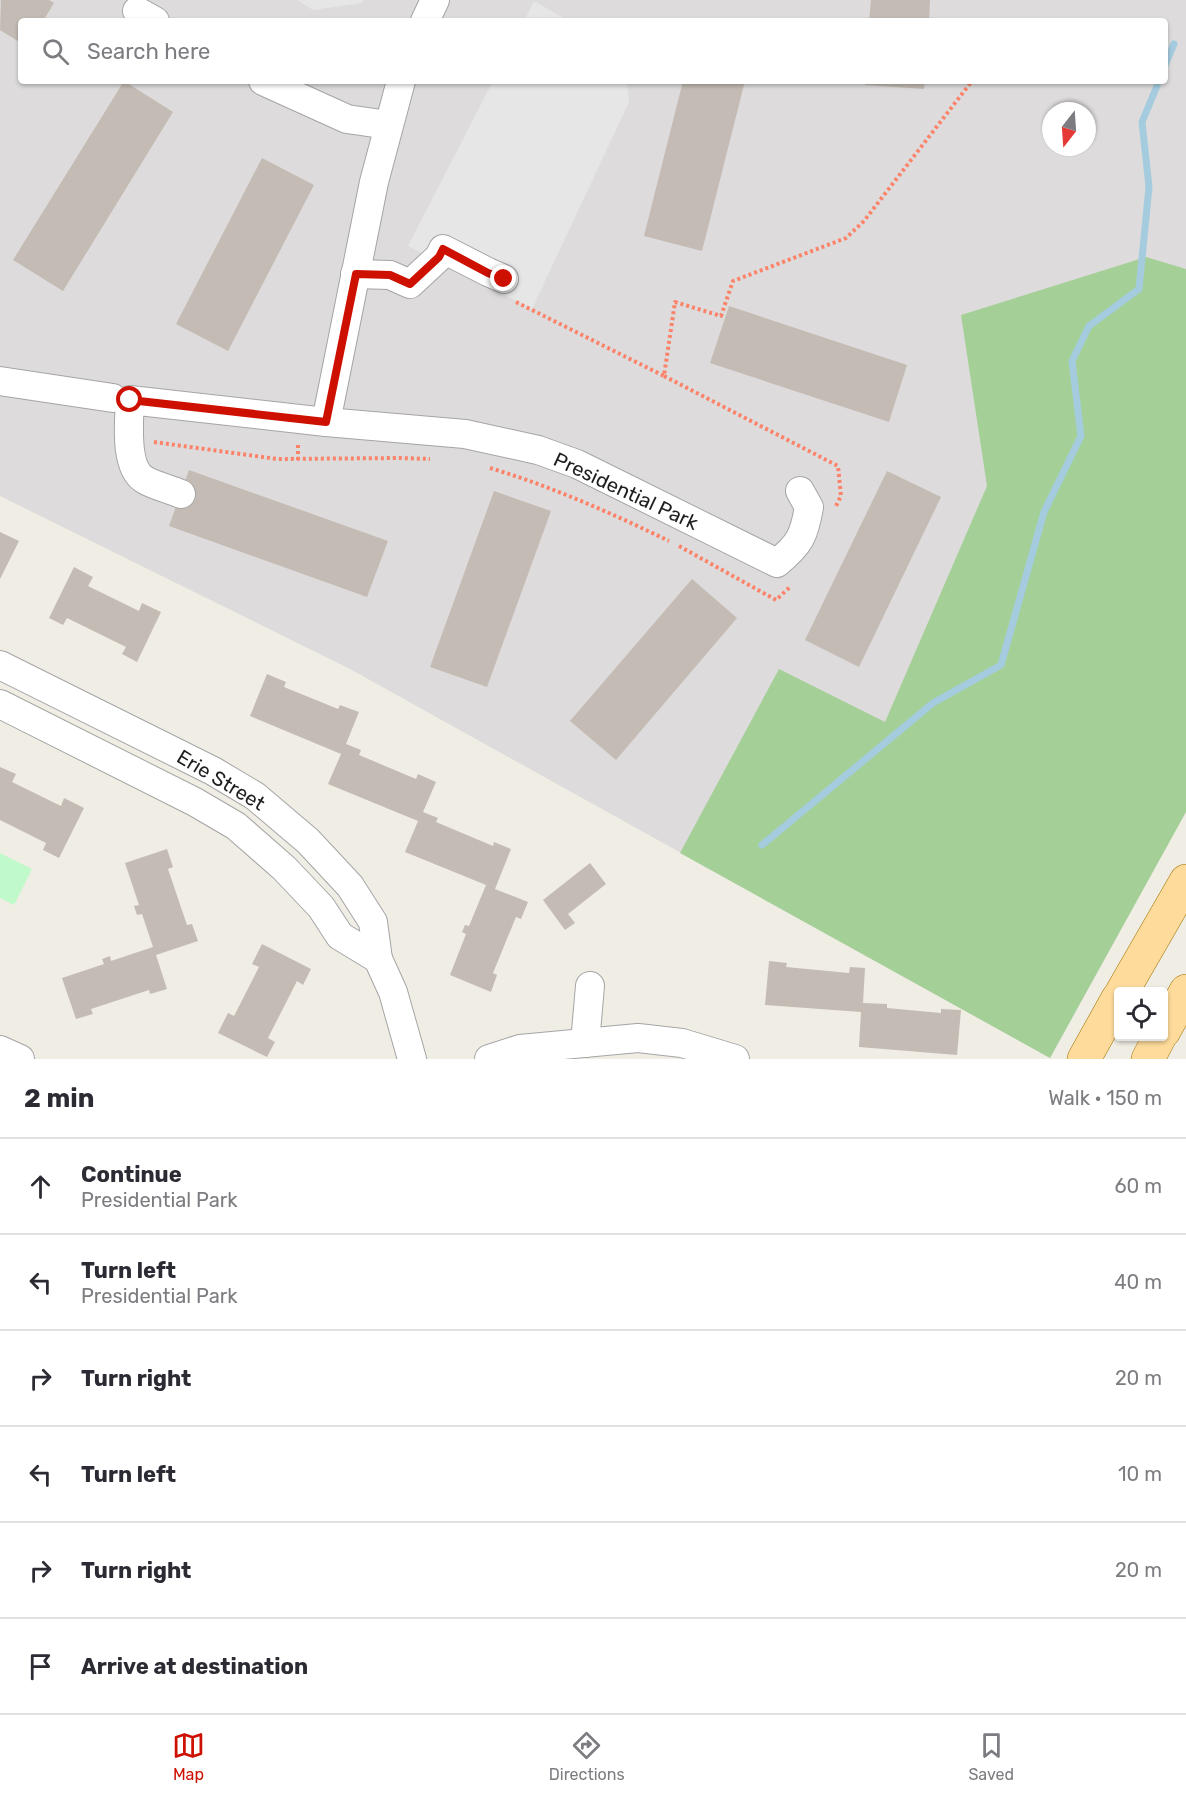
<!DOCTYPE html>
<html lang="en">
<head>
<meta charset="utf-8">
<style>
	:root { --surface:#fff; --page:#f7f7f7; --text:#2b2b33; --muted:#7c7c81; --line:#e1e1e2; --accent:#cd1000 }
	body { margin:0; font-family:Rubik,sans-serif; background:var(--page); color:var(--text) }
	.controls { position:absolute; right:18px; bottom:18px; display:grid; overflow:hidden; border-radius:6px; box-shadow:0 2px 4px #0004 }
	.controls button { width:54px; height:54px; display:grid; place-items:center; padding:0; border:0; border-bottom:2px solid var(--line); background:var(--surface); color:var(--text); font:30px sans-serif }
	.compass { position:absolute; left:1042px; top:102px; width:54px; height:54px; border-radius:50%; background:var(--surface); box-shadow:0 2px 4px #0004; rotate:197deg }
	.stop { position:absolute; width:18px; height:18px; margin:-14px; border:4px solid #cd1000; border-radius:50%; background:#fff }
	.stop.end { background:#cd1000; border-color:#fff; box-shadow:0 2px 6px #0008 }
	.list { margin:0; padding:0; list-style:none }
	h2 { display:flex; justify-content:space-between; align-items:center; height:78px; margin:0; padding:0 24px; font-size:26px }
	h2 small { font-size:20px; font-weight:400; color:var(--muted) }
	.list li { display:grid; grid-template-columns:39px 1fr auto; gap:18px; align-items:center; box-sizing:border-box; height:96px; padding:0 24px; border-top:2px solid var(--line) }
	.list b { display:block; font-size:22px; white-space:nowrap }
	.list p { margin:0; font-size:20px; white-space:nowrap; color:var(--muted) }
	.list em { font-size:20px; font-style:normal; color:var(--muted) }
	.icon { flex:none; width:33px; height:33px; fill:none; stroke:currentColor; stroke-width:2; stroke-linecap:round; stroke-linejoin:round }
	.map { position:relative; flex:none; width:1186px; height:1059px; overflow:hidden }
	.search { position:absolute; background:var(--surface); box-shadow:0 2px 4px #0004; left:18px; right:18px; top:18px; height:66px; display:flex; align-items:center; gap:15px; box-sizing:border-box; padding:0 21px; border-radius:6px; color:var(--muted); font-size:22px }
	.sheet { height:654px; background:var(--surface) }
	nav { display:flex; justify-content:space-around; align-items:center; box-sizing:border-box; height:84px; border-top:2px solid var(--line); background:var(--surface); font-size:16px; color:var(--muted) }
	nav a { display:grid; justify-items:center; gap:3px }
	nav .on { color:var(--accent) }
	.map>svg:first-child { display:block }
</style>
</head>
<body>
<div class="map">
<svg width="1186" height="1059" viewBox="0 0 1186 1059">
	<rect width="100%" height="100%" fill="#f0ede4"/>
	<path fill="#dddbdb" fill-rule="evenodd" d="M0,0H1186V811L1050,1058L350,669L0,496ZM21,21H1165V81H21ZM1051,111H1087V147H1051Z"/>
	<path fill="#a4d098" d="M1146,257L1186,269V812L1050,1058L680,853L779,669L885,722L987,486L961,315Z"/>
	<path fill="#c0faca" d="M0,853L32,869L14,905L0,898Z"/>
	<g fill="#e6e6e6">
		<path d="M297,0H363L362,3L313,10Z"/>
		<path d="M534,1L569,21H524Z"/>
		<path d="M493,81H627L629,102L532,309L408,246Z"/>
	</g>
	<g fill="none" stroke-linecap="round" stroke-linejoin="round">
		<g stroke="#a4ccde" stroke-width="7">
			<path d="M1165,65L1174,44"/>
			<path d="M762,845L933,703L1001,665L1044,512L1081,436L1072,361L1089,326L1139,289L1149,187L1142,122L1159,81"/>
		</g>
	</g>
	<g fill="#c4bcb4">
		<path d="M1,0H49L54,3L43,21H21V43L0,30Z"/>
		<path d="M871,0H930L929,21H869Z"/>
		<path d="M124,81L173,112L63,291L13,260Z"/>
		<path d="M683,81H745L702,251L644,236Z"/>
		<path d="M865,81H925L924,89L865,85Z"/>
		<path d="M262,158L314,185L228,351L176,324Z"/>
		<path d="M729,306L907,365L889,422L710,363Z"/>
		<path d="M189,470L388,541L367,597L169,526Z"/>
		<path d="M887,471L941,497L859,667L805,640Z"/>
		<path d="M494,491L551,511L487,687L430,667Z"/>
		<path d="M0,532L19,541L0,579Z"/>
		<path d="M74,567L93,577L88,586L139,611L142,603L161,612L137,662L122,654L126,647L67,618L63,625L49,618Z"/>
		<path d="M692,579L737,618L616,760L570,721Z"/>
		<path d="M267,674L286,682L284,687L338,709L340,705L359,712L346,744L361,750L359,755L416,779L418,774L436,782L423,812L438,818L436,822L493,846L494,842L511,849L495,889L528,902L521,919L516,917L493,973L497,975L491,992L450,975L466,934L462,932L465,925L469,926L486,885L405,852L418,821L328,784L341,754L250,716Z"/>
		<path d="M0,767L16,774L12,782L61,806L64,798L84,808L59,858L43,850L46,843L0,820Z"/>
		<path d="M167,849L173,867L168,869L187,925L192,924L198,941L156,955L167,989L150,994L149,990L91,1009L93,1014L76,1019L62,978L104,964L102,959L110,956L111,961L153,947L142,914L137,915L134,906L139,905L125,863Z"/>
		<path d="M590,863L606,884L568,914L575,923L565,930L543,900Z"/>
		<path d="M262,944L311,969L303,985L297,981L268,1038L275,1042L267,1057L218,1033L228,1013L234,1016L259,967L252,964Z"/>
		<path d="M769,961L787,963L786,967L849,973L850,967L865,968L863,1003L887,1004V1008L941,1013V1009L961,1010L957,1055L859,1047L861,1012L765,1005Z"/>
	</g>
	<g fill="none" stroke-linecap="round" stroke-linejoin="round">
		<g stroke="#a5a5a5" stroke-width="30">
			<g id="minor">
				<path d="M137,11L155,21"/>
				<path d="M425,21L435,0"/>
				<path d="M263,81L347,119L388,125"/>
				<path d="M355,274L390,275L410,284L439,257L443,249L488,272L504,279"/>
				<path d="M0,381L113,398"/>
				<path d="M326,422L374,182L401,81"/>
				<path d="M181,494C169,489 156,486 145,480C124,468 129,421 130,400L326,422L465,434L538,450L577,464L777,563C800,544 804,536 809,507L800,491"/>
				<path d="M0,665L213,771L255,796L308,841L350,886L373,922L378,959L393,992L412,1059"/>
				<path d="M0,704L195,802L236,826L284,868L321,907L340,936L378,959"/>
				<path d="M585,1043L590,986"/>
				<path d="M0,1050L20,1059"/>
				<path d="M489,1059L520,1049L638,1038L682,1043L735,1059"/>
			</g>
		</g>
		<g stroke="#997200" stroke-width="34">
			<g id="major">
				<path d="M1122,992L1186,881"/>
				<path d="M1164,1031L1186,991"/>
				<path d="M1084,1059L1118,998"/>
				<path d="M1148,1059L1160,1036"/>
			</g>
		</g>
		<g stroke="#fc8369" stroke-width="4" stroke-dasharray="3 3" stroke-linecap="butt">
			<path d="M516,302L664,376L675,302L721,316L733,281L846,238L864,221L972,81"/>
			<path d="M664,376L838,466L841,496L835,508"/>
			<path d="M154,442L277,459L400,458L430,459"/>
			<path d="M298,460V443"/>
			<path d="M490,468C553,487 611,513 669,541"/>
			<path d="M679,546L776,600L790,587"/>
		</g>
		<use href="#minor" stroke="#fff" stroke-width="28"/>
		<use href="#major" stroke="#fedb9b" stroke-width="33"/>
	</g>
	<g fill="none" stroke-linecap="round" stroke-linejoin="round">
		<path stroke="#cd1000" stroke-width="8" d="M130,400L326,422L356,274L390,275L410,284L439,257L443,249L488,273L504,279"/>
	</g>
	<g text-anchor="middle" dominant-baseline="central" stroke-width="6" stroke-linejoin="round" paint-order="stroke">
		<g font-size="20" fill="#1e1e1e" stroke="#fff">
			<text transform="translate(626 491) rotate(25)">Presidential Park</text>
			<text transform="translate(221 780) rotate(31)">Erie Street</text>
		</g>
	</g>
</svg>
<div class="controls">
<button><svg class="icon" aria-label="locate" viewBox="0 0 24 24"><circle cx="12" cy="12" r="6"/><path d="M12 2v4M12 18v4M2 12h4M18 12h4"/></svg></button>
</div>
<svg class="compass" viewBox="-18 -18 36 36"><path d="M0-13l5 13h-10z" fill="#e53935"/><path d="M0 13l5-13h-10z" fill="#7c7c81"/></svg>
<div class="stop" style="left:130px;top:400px"></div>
<div class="stop end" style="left:504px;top:279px"></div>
<div class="search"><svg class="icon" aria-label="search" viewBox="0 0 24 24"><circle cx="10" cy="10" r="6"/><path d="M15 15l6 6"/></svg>Search here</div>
</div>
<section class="sheet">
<h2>2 min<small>Walk · 150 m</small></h2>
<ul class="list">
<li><svg class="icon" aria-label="ahead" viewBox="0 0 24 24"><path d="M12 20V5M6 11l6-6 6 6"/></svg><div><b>Continue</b><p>Presidential Park</p></div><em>60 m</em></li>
<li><svg class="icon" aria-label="left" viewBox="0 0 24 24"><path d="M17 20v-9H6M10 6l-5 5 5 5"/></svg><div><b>Turn left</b><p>Presidential Park</p></div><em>40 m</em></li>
<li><svg class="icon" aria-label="right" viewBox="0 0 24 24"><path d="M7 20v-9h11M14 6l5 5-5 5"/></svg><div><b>Turn right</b></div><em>20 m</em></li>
<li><svg class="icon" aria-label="left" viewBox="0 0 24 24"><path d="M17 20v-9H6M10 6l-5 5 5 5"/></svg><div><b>Turn left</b></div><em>10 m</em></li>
<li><svg class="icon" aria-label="right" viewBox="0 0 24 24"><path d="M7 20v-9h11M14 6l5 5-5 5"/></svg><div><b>Turn right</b></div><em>20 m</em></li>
<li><svg class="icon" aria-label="arrive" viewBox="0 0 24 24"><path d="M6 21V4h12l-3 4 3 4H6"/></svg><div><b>Arrive at destination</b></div></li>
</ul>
</section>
<nav>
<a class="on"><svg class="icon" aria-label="map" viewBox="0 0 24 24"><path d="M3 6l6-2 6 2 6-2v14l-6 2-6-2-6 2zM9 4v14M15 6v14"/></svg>Map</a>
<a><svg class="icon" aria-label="directions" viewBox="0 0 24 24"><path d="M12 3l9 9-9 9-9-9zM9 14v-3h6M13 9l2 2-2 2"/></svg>Directions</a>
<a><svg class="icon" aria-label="saved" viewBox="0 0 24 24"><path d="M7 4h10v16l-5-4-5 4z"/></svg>Saved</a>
</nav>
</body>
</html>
